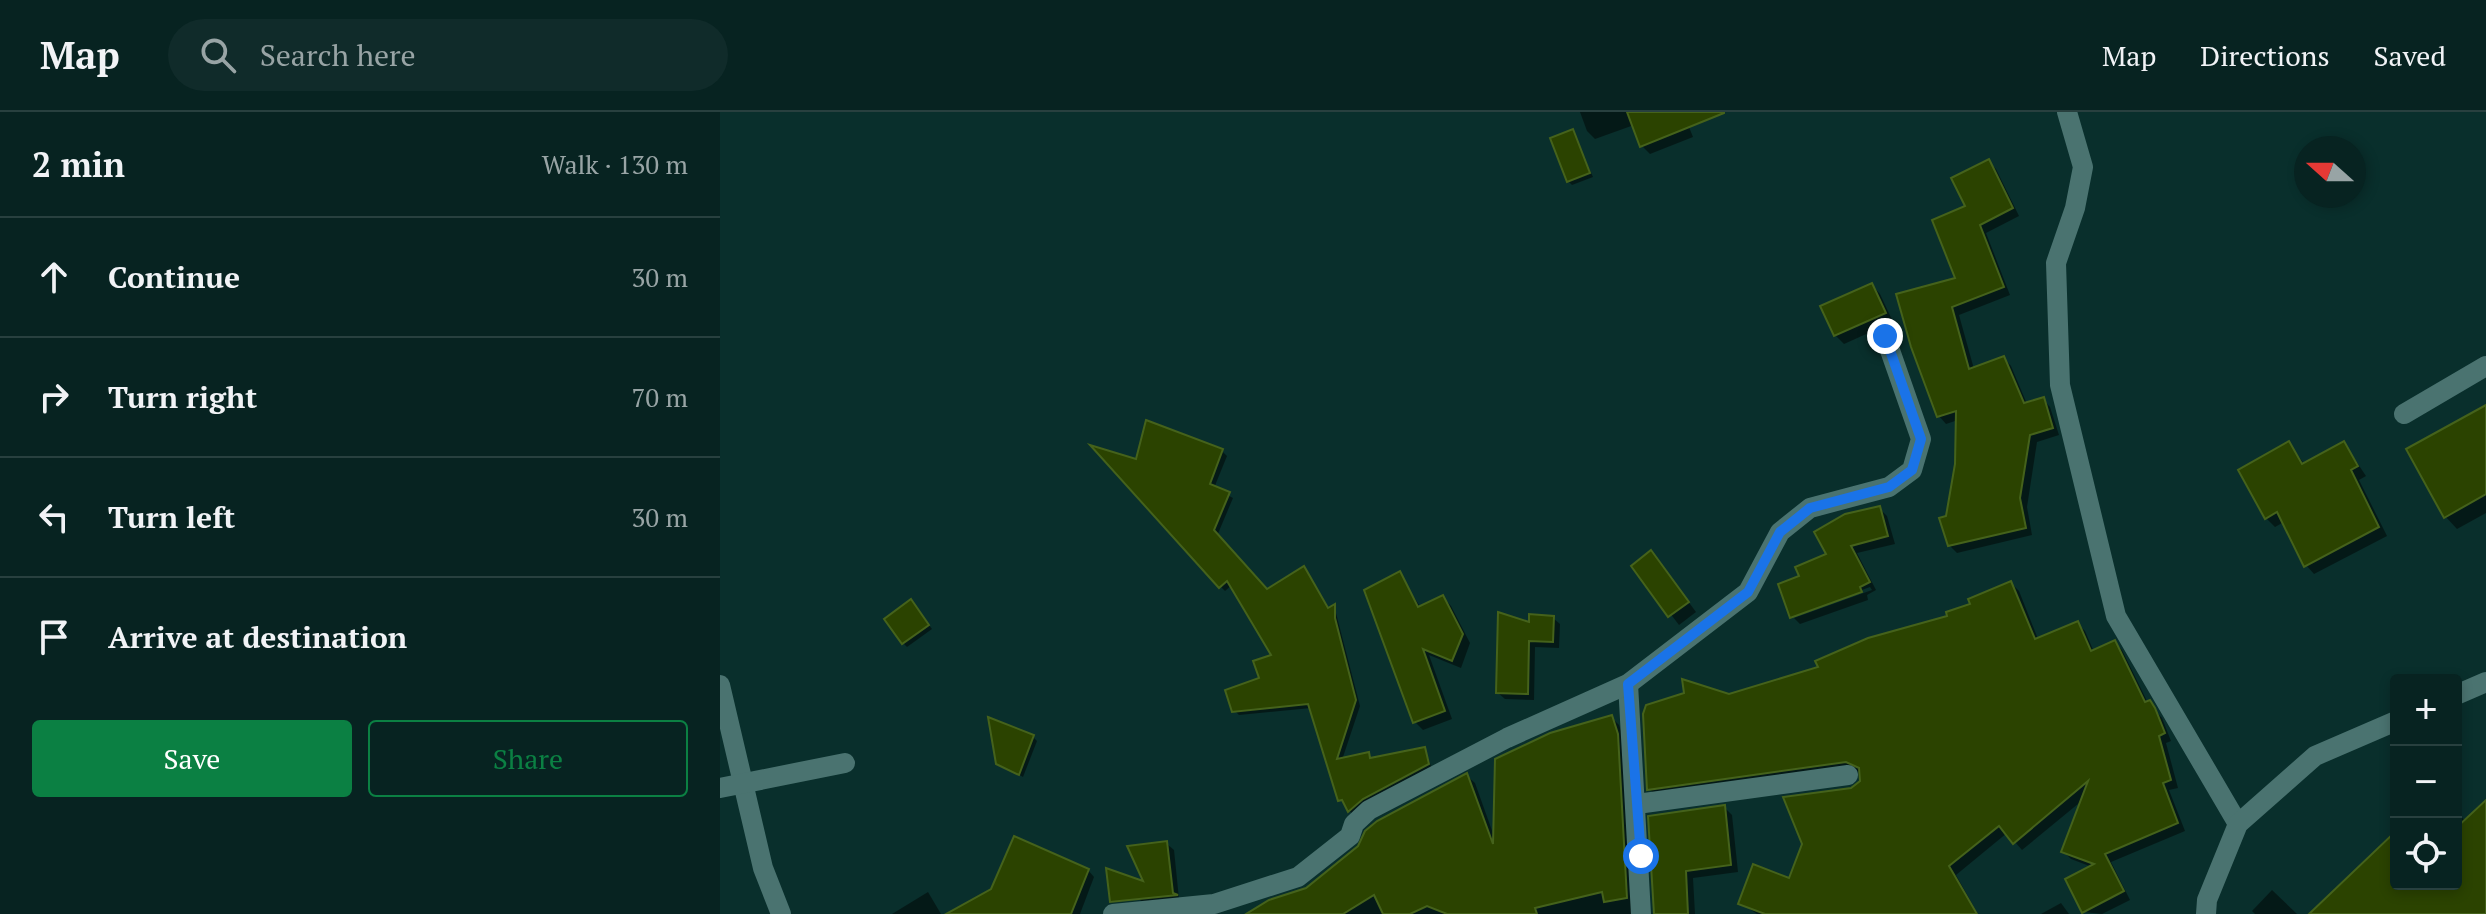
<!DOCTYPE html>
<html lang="en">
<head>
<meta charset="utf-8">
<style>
	:root { --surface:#072321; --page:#102b2a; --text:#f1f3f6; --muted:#98a4a5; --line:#28403f; --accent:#0b8043 }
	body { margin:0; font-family:"PT Serif",serif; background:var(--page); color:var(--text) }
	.controls { position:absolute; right:24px; bottom:24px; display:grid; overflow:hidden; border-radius:8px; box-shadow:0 4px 12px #0003 }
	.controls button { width:72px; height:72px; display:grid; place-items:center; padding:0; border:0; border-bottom:2px solid var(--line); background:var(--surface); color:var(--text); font:40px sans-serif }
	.compass { position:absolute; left:1574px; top:24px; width:72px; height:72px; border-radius:50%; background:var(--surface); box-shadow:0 4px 12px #0003; rotate:291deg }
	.stop { position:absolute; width:24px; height:24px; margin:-18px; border:6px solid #1a73e8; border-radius:50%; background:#fff }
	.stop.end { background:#1a73e8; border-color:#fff; box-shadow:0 2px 8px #0008 }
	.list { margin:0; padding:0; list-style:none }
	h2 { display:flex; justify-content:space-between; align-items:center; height:104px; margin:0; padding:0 32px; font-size:34px }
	h2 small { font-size:26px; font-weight:400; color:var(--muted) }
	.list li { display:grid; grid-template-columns:52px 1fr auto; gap:24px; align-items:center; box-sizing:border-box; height:120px; padding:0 32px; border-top:2px solid var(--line) }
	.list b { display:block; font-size:30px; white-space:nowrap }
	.list em { font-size:26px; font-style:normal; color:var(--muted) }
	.actions { display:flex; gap:16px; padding:24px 32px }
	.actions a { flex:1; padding:18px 0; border:2px solid var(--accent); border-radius:8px; text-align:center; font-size:28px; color:var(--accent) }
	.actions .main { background:var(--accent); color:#fff }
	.icon { flex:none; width:44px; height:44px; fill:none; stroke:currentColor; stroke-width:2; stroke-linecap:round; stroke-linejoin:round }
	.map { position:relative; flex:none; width:1766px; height:802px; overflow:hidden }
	header { display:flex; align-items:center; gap:48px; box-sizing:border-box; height:112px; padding:0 40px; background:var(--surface); border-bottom:2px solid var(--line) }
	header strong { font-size:38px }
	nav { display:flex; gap:44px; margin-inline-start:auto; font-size:28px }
	.search { width:560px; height:72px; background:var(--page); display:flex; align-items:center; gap:20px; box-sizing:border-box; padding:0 28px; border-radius:44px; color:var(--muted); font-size:30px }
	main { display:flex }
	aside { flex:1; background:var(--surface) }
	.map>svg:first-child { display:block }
</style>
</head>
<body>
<header>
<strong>Map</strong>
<div class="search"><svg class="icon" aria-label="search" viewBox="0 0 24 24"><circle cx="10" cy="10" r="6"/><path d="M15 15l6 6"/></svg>Search here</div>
<nav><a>Map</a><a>Directions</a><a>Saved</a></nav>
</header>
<main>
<aside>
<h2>2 min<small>Walk · 130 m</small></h2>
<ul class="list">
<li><svg class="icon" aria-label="ahead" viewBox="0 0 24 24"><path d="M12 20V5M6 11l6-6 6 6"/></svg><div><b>Continue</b></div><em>30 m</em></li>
<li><svg class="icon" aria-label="right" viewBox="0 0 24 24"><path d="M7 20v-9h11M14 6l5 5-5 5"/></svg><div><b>Turn right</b></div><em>70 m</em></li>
<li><svg class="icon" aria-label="left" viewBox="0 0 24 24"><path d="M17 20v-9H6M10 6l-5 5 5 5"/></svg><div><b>Turn left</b></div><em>30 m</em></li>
<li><svg class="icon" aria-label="arrive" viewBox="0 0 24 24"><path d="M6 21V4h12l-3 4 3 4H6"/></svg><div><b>Arrive at destination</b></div></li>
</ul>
<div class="actions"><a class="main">Save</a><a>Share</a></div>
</aside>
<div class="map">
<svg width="1766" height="802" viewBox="0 0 1766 802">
	<rect width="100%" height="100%" fill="#092f2c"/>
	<g fill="#0007">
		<path d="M860,0H963L973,25L930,42L922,34L914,13L875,27L867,19Z"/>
		<path d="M852,19L873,65L852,73L848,69Z"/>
		<path d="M1268,49L1276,57L1299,104L1266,121L1290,183L1239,203L1254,257L1284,246L1291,254L1307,292L1323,287L1330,295L1339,323L1317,330L1307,395L1312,423L1237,441L1229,433L1227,405L1237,352L1238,308L1226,312L1219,304L1192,235L1238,167L1248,95Z"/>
		<path d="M1152,173L1160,182L1173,210L1124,232L1115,223Z"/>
		<path d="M1766,295V401L1737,417L1725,404Z"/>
		<path d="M1569,331L1585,353L1624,331L1646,364L1639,368L1667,424L1594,462L1586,453L1564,410L1555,415L1546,406Z"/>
		<path d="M377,337L417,349L502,339L507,344L494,376L513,386L497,424L547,480L584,457L609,498L616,501L640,594L622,648L648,642L653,647L705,637L712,657L633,703L619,685L591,596L519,603L514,598L541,567L554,544L512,473L505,479L501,475Z"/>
		<path d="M1160,397L1167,404L1175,432L1137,441L1156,478L1147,483L1148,488L1080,512L1074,506L1152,478L1150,475L1072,504L1081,465Z"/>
		<path d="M939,450L976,500L959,513L914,454Z"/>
		<path d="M679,462L701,496L723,485L731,494L750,531L741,556L709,543L732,607L703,618L695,610Z"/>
		<path d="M1291,471L1299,479L1318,527L1357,511L1365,519L1374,540L1394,530L1402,538L1428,591L1442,606L1451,629L1446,631L1458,676L1449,678L1465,719L1391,750L1410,788L1382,802L1364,800L1372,755L1351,747L1344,740L1364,687L1302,738L1287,721L1236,763L1258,802H1224L1140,659L937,684L929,677L1009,584L1100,557L1229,505Z"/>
		<path d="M195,494L212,517L187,535L183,531Z"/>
		<path d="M833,506L840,512L839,536L815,535L814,588L785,587L778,581L811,512Z"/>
		<path d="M891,605L899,613L905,631L916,802H530L587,777L747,664L755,671L775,727Z"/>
		<path d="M313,625L317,629L303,665L278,651Z"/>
		<path d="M1766,691V802H1591L1676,722V772H1736V699L1746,710Z"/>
		<path d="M1004,695L1012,703L1018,760L973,766L975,802H936Z"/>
		<path d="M447,732L454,738L459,787L425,793L418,786Z"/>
		<path d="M368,758L374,765L360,802H230Z"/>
		<path d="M1552,778L1577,802H1535L1532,799Z"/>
		<path d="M208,780L221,802H172Z"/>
		<path d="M1021,791L1180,802H1037Z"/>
		<path d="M1341,791L1349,802H1321Z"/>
	</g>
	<g fill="#2b4300" stroke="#45621b" stroke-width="2">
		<path d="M907,0H1004V1L920,35Z"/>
		<path d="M853,17L870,61L847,70L830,26Z"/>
		<path d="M1269,47L1293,96L1260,113L1284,175L1232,195L1249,257L1284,244L1304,291L1324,285L1333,316L1310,323L1300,386L1306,416L1228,434L1219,406L1226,404L1235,352L1236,299L1217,305L1191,235L1176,182L1235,166L1212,108L1245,94L1231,66Z"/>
		<path d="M1152,171L1166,201L1114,224L1100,194Z"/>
		<path d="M1766,293V382L1724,406L1686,337Z"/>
		<path d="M426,308L503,337L490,372L510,380L494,418L547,477L584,454L608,496L615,492V506L636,588L617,647L649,640L650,646L705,635L709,652L643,687L628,700L622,688L618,689L588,592L512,600L505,578L539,566L533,549L551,543L507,469L499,476L370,333L416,347Z"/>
		<path d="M1569,329L1582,352L1624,329L1638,354L1631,358L1659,415L1584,455L1557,400L1545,407L1518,358Z"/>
		<path d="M1160,394L1168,424L1131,434L1150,470L1140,475L1142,480L1070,506L1058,472L1079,464L1075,455L1106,442L1094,420L1125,402Z"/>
		<path d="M931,438L969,490L948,505L911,454Z"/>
		<path d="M680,459L698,495L723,483L743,522L732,549L703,537L725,599L693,611L644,478Z"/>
		<path d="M1291,469L1315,527L1358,509L1371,539L1395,528L1425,590L1430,588L1435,596L1445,621L1439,624L1451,668L1443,671L1458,711L1385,742L1404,779L1362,801L1345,767L1374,752L1341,740L1368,669L1293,732L1279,714L1229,754L1257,802H1045L1018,792L1033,752L1069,766L1082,732L1063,685L1131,676L1140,669L1139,656L1126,650L927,678L923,602L926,593L964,581L962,567L1009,582L1098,555L1095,549L1148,526L1227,504L1226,500L1250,492L1248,487Z"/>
		<path d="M191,487L209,513L182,532L164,507Z"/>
		<path d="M778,500L809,510V502L834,504L833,530L809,529L808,582L776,581Z"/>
		<path d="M892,603L898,622L907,786L884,790L882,780L815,796L817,802H727L707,794L690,802H663L654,783L623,802H526L549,788L586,776L638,734L645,719L657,709L747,661L773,732L775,647L830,621Z"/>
		<path d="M268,605L314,623L299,663L276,652Z"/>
		<path d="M1766,688V802H1589L1676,719V772H1736V716Z"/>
		<path d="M1005,693L1011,753L966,759L968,802H934L928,704Z"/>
		<path d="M294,724L369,757L351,802H226L271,777Z"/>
		<path d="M447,729L453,781L458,783L390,790L386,756L423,769L407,734Z"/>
	</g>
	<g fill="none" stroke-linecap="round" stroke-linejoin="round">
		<g stroke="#4a7370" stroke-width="20">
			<path d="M1347,0L1363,55L1355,96L1336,151L1340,273L1396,504L1518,712"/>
			<path d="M1684,302L1766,254"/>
			<path d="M908,572L921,802"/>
			<path d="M0,573L43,756L61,802"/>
			<path d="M1736,583L1766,570"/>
			<path d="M0,676L125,651"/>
			<path d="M917,692L1128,663"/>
			<path d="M393,802L494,792L578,765L630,724L634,712L649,698L787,626L908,572L1028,480L1060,420L1090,396L1169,375L1192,358L1201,327L1165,224"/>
			<path d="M1486,802L1487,788L1518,712L1595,644L1676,609"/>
		</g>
	</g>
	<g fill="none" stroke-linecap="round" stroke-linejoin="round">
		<path stroke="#1a73e8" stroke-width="10" d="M921,744L908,572L1028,480L1060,420L1090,396L1169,375L1192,358L1201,327L1165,224"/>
	</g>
</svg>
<div class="controls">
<button>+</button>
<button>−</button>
<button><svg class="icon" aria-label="locate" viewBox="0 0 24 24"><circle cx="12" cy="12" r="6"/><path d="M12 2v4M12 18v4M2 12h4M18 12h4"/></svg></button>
</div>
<svg class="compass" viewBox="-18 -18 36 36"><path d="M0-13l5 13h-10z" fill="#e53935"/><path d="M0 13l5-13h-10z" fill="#98a4a5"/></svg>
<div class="stop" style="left:921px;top:744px"></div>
<div class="stop end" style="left:1165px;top:224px"></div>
</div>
</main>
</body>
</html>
